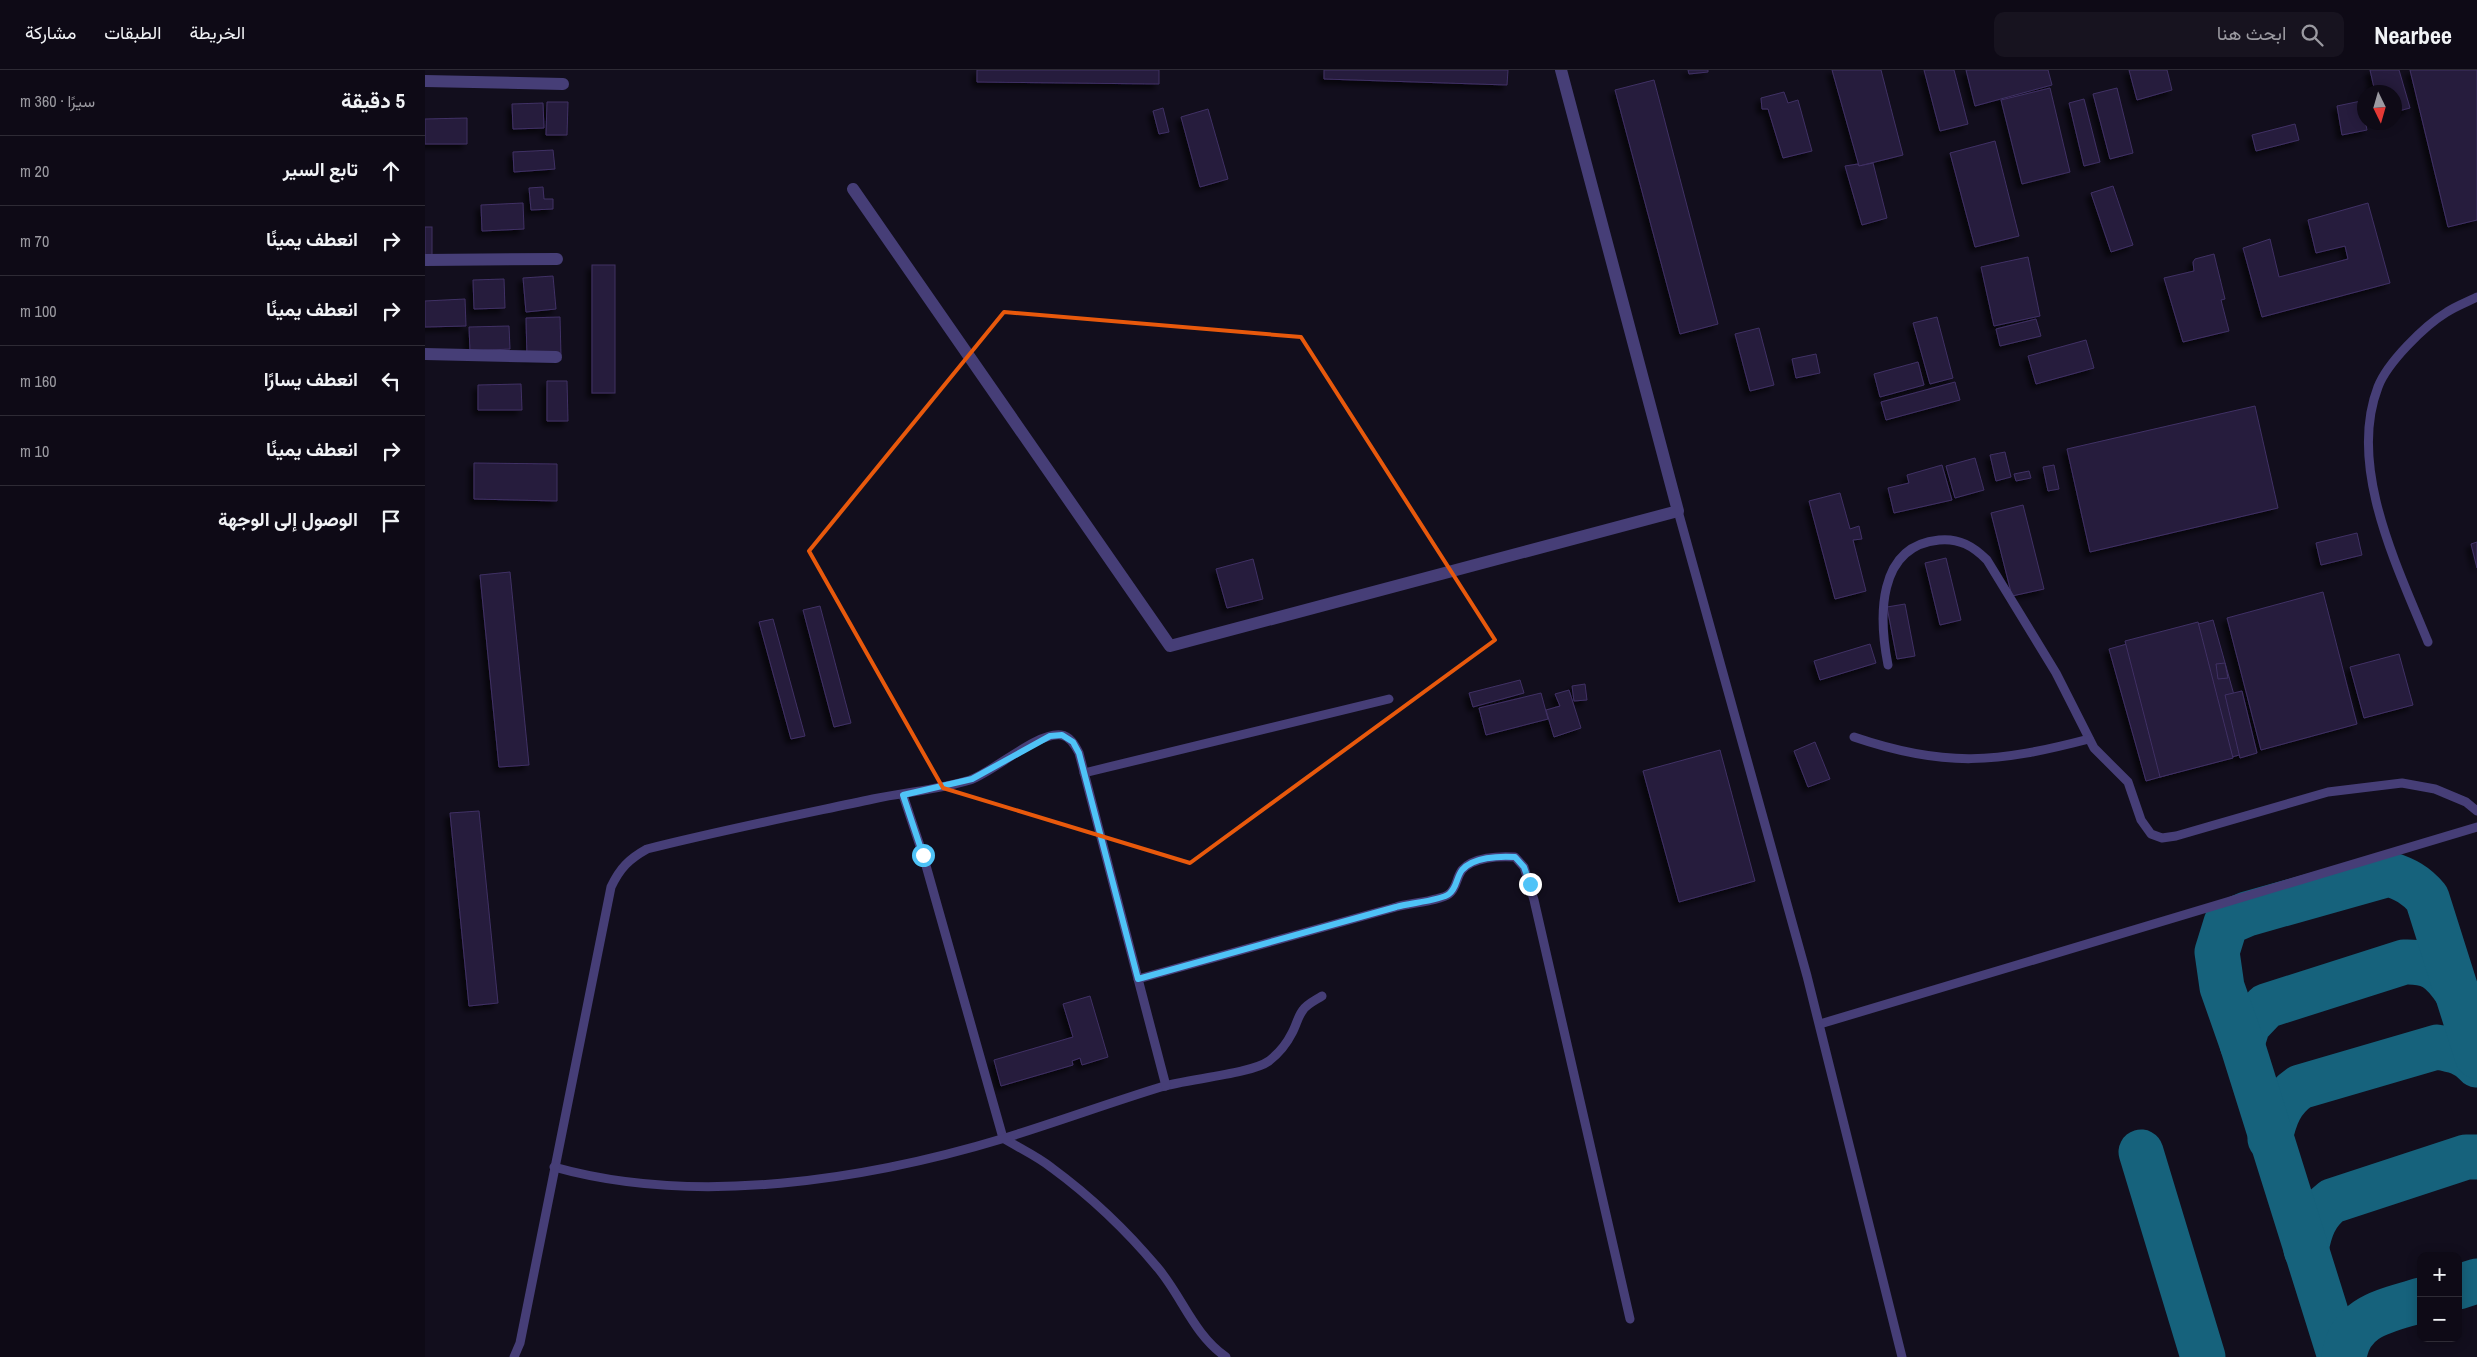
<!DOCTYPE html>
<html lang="ar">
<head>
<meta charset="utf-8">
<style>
	:root { --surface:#0e0a16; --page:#17131f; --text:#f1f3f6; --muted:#9b9aa1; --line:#2e2b35 }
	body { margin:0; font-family:"Archivo Narrow",Vazirmatn,sans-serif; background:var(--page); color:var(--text); direction:rtl }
	.controls { position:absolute; right:15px; bottom:15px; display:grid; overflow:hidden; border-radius:10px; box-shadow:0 2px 12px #0003 }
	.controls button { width:45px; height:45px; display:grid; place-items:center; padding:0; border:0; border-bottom:1px solid var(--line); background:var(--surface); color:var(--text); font:25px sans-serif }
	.compass { position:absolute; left:1932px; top:15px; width:45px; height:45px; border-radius:50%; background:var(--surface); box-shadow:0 2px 12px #0003; rotate:175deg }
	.stop { position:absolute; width:15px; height:15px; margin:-11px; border:4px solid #4fc3f7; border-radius:50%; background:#fff }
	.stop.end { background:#4fc3f7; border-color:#fff; box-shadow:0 1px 5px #0008 }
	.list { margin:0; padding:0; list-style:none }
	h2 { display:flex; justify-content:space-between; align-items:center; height:65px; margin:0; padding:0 20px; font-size:21px }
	h2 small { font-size:16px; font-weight:400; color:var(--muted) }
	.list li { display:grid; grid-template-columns:32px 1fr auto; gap:15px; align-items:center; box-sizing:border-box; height:70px; padding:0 20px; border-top:1px solid var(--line) }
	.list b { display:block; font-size:19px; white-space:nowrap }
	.list em { font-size:16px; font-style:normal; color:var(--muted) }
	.icon { flex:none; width:28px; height:28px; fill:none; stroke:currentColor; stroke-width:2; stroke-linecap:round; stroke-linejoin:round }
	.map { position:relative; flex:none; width:2052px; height:1287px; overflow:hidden; direction:ltr }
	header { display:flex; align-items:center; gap:30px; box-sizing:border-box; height:70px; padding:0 25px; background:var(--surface); border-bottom:1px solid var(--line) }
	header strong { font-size:24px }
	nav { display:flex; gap:28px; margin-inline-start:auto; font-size:18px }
	.search { width:350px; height:45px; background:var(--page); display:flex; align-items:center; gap:12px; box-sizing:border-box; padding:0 18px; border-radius:10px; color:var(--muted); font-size:19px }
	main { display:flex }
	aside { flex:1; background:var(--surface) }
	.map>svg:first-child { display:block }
</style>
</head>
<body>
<header>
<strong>Nearbee</strong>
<div class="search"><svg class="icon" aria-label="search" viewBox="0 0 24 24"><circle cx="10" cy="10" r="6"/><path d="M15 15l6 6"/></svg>ابحث هنا</div>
<nav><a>الخريطة</a><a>الطبقات</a><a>مشاركة</a></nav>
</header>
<main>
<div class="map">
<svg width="2052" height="1287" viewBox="0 0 2052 1287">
	<defs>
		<filter id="shadow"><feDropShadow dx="-4.5" dy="4.5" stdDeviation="2.5" flood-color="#0009"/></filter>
	</defs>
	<rect width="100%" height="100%" fill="#120e1d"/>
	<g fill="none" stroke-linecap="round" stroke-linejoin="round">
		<g stroke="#16627c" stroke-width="45">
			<path d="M1817,974L1823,955L1841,936L1979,892C2006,891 2016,899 2031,921"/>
			<path d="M1845,1069C1850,1046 1856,1030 1875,1017L2012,977C2028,980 2041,982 2052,995"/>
			<path d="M1716,1082L1778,1287"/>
			<path d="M1881,1180C1885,1159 1890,1144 1907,1131L2041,1087H2052"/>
			<path d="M2033,1217L2052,1211"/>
			<path d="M1915,1287L1817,974L1797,917L1792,882L1801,853L1822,844L1964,804C1980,809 1991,815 2002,828L2052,986"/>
			<path d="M1919,1287C1925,1245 1962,1241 1996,1230"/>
		</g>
	</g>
	<g fill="#261c3c" stroke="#403165" filter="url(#shadow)">
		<path d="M552,0H734V14L552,12Z"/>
		<path d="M899,0H1083L1082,15L899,9Z"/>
		<path d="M1263,0H1283V2L1264,4Z"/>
		<path d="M1407,0H1456L1478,85L1434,96Z"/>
		<path d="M1499,0H1529L1543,54L1515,61Z"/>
		<path d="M1541,0H1623L1627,15L1550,36Z"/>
		<path d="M1704,0H1742L1747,20L1712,30Z"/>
		<path d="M1945,0H1974L1985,38L1970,42V22H1950Z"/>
		<path d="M1985,0H2052V150L2023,157Z"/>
		<path d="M1229,10L1293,254L1255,264L1190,20Z"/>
		<path d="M1625,18L1645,102L1597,114L1576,30Z"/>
		<path d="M1692,18L1708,83L1685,89L1668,24Z"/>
		<path d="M1359,22L1363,33L1373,30L1387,81L1358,88L1343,39H1337L1336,28Z"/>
		<path d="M1659,29L1675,92L1659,96L1644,33Z"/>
		<path d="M1936,31L1942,60L1917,65L1912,36Z"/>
		<path d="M122,32H143L142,65H121Z"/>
		<path d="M118,33L119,58L88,59L87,34Z"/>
		<path d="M738,38L744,62L734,64L728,41Z"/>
		<path d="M783,39L803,109L775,117L756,47Z"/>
		<path d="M42,48V74H0V49Z"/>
		<path d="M1870,54L1874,70L1831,81L1827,65Z"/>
		<path d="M1570,71L1594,166L1550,177L1525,83Z"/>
		<path d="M128,80L130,99L89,102L88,82Z"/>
		<path d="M1448,93L1462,148L1437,155L1420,96L1433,94L1434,96Z"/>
		<path d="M1688,116L1708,175L1686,182L1666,123Z"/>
		<path d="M118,117L119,129H128V139L106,140L104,118Z"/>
		<path d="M98,133L99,159L57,161L56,135Z"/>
		<path d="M1943,133L1965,213L1837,247L1818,178L1845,169L1854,207L1923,189L1920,176L1891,183L1883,150Z"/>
		<rect x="0" y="157" width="7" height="28"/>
		<path d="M1789,184L1800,229L1796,230L1804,261L1758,272L1739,208L1769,201L1768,192L1770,189Z"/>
		<path d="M1603,187L1615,246L1569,256L1556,197Z"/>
		<rect x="167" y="195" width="23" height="128"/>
		<path d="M128,206L131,239L101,242L98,208Z"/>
		<path d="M79,209L80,238L49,239L48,210Z"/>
		<path d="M40,229L41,256L0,257V231Z"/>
		<path d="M135,247L136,286L102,287L101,248Z"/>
		<path d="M1512,247L1528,308L1505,314L1488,253Z"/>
		<path d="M1611,249L1616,266L1575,276L1571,259Z"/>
		<path d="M84,256L85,279L45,281L44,257Z"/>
		<path d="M1334,258L1349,315L1325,321L1310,264Z"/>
		<path d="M1661,270L1669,298L1611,314L1603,286Z"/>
		<path d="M1391,284L1395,303L1371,308L1367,289Z"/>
		<path d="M1493,292L1499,315L1455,327L1449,304Z"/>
		<path d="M122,311H142L143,351H122Z"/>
		<path d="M1530,312L1535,330L1461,350L1456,332Z"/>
		<path d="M96,314L97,340H53V315Z"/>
		<path d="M1830,336L1853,438L1665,482L1642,379Z"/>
		<path d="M1580,382L1586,407L1571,411L1565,385Z"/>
		<path d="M1550,388L1559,420L1530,428L1521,396Z"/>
		<path d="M49,393L132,394V431L49,429Z"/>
		<path d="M1517,395L1527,430L1469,443L1463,418L1484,413L1482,405Z"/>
		<path d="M1629,395L1634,419L1623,421L1618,397Z"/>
		<path d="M1604,401L1606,408L1591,411L1589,404Z"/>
		<path d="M1415,423L1425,459L1434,456L1437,469L1428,470L1441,521L1410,529L1384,431Z"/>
		<path d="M1598,435L1619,519L1587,526L1566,443Z"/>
		<path d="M1932,463L1937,485L1896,495L1891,473Z"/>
		<path d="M2052,472V498L2046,474Z"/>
		<path d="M1521,488L1536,550L1515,555L1500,493Z"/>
		<path d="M828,489L838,529L802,538L791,499Z"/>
		<path d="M85,502L104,695L74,697L55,505Z"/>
		<path d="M1898,522L1932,654L1836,680L1802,548Z"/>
		<path d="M1480,534L1490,586L1472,589L1462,537Z"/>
		<path d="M395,536L426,653L409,657L378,540Z"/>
		<path d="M348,549L380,666L366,669L334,552Z"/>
		<path d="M1788,550L1825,682L1721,711L1684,579Z"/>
		<path d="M1773,552L1808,688L1735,707L1700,571Z"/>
		<path d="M1445,574L1451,593L1395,610L1389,591Z"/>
		<path d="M1974,584L1988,635L1939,648L1925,597Z"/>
		<path d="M1800,593L1803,608L1793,609L1791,594Z"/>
		<path d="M1095,610L1099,623L1048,637L1044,623Z"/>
		<path d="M1160,614L1162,630L1149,631L1147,616Z"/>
		<path d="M1144,620L1156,658L1129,667L1121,640L1135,636L1130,624Z"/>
		<path d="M1817,621L1832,683L1815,688L1800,625Z"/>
		<path d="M1116,623L1123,649L1061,665L1054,638Z"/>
		<path d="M1390,672L1405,709L1383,717L1369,681Z"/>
		<path d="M1295,680L1330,811L1254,832L1218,701Z"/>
		<path d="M54,741L73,933L44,936L25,743Z"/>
		<path d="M665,926L683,987L657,995L655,988L647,991L648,995L576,1016L569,990L648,967L638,934Z"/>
	</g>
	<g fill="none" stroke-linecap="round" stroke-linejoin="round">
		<g stroke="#463e77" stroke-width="9">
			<path d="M1253,441L1382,906L1477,1287"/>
			<path d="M2003,572C1973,498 1922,397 1953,317C1962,293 1999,256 2022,242C2031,236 2042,232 2052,227"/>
			<path d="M1463,595C1454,549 1451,476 1514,470C1534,468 1548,476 1562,490L1631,603L1669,678L1703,712L1716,750L1726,764L1737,768L1751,766L1903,722L1977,713L2010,719L2041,732L2052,741"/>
			<path d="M1429,667C1520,698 1572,693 1664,669"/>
			<path d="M659,703L964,629"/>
			<path d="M478,725L498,785L578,1068C594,1078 612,1086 627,1098C665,1126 701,1160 732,1197C757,1226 768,1264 801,1287"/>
			<path d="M713,909L971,837C983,833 1015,831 1024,824C1032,818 1031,808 1037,800C1048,787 1074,786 1090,787L1099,797L1109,830L1205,1249"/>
			<path d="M1395,954L2052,757"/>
			<path d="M129,1097C271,1137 441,1110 580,1068C632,1052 684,1033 736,1017C762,1009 826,1004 844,991C853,984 862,973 867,963C871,956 873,946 878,940C882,934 891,930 897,926"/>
			<path d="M89,1287L95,1273L186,817C195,798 204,789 222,779C297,760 373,745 448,729C480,722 513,720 545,710C570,701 612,662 636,665C645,666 650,675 654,683L741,1016"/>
		</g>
		<g stroke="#463e77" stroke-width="12">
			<path d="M0,11L138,14"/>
			<path d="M428,119L745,576L1253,441L1136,0"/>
			<path d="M0,190L132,189"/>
			<path d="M0,284L131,287"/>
		</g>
	</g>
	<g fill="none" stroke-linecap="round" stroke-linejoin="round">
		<path stroke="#4fc3f7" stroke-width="6" d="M498,785L478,725L547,709L625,666L637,665L648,672L654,683L713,909L971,837C983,833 1015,831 1024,824C1032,818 1031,808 1037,800C1048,787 1074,786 1090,787L1099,797L1105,814"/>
	</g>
	<path fill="none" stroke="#e8590c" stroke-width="4" stroke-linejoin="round" d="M579,242L876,267L1070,570L765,793L518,718L384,481Z"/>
</svg>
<div class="controls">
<button>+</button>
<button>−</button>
</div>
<svg class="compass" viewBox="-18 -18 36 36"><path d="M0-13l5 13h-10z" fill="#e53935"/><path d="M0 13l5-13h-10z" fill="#9b9aa1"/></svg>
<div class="stop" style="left:498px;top:785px"></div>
<div class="stop end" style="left:1105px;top:814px"></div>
</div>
<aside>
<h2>5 دقيقة<small>سيرًا · 360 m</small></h2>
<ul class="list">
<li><svg class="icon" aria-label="ahead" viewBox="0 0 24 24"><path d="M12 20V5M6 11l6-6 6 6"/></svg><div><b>تابع السير</b></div><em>20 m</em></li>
<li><svg class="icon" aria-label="right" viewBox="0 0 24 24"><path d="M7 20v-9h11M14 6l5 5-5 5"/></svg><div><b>انعطف يمينًا</b></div><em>70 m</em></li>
<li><svg class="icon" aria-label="right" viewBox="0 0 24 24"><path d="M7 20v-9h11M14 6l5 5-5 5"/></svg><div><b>انعطف يمينًا</b></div><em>100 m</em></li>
<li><svg class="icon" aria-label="left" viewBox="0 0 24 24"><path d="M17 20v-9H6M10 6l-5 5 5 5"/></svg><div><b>انعطف يسارًا</b></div><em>160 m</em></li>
<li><svg class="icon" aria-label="right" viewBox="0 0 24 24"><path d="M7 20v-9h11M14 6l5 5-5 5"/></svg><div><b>انعطف يمينًا</b></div><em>10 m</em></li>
<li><svg class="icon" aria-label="arrive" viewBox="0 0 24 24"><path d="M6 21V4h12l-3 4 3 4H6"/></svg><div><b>الوصول إلى الوجهة</b></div></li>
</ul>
</aside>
</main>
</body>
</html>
